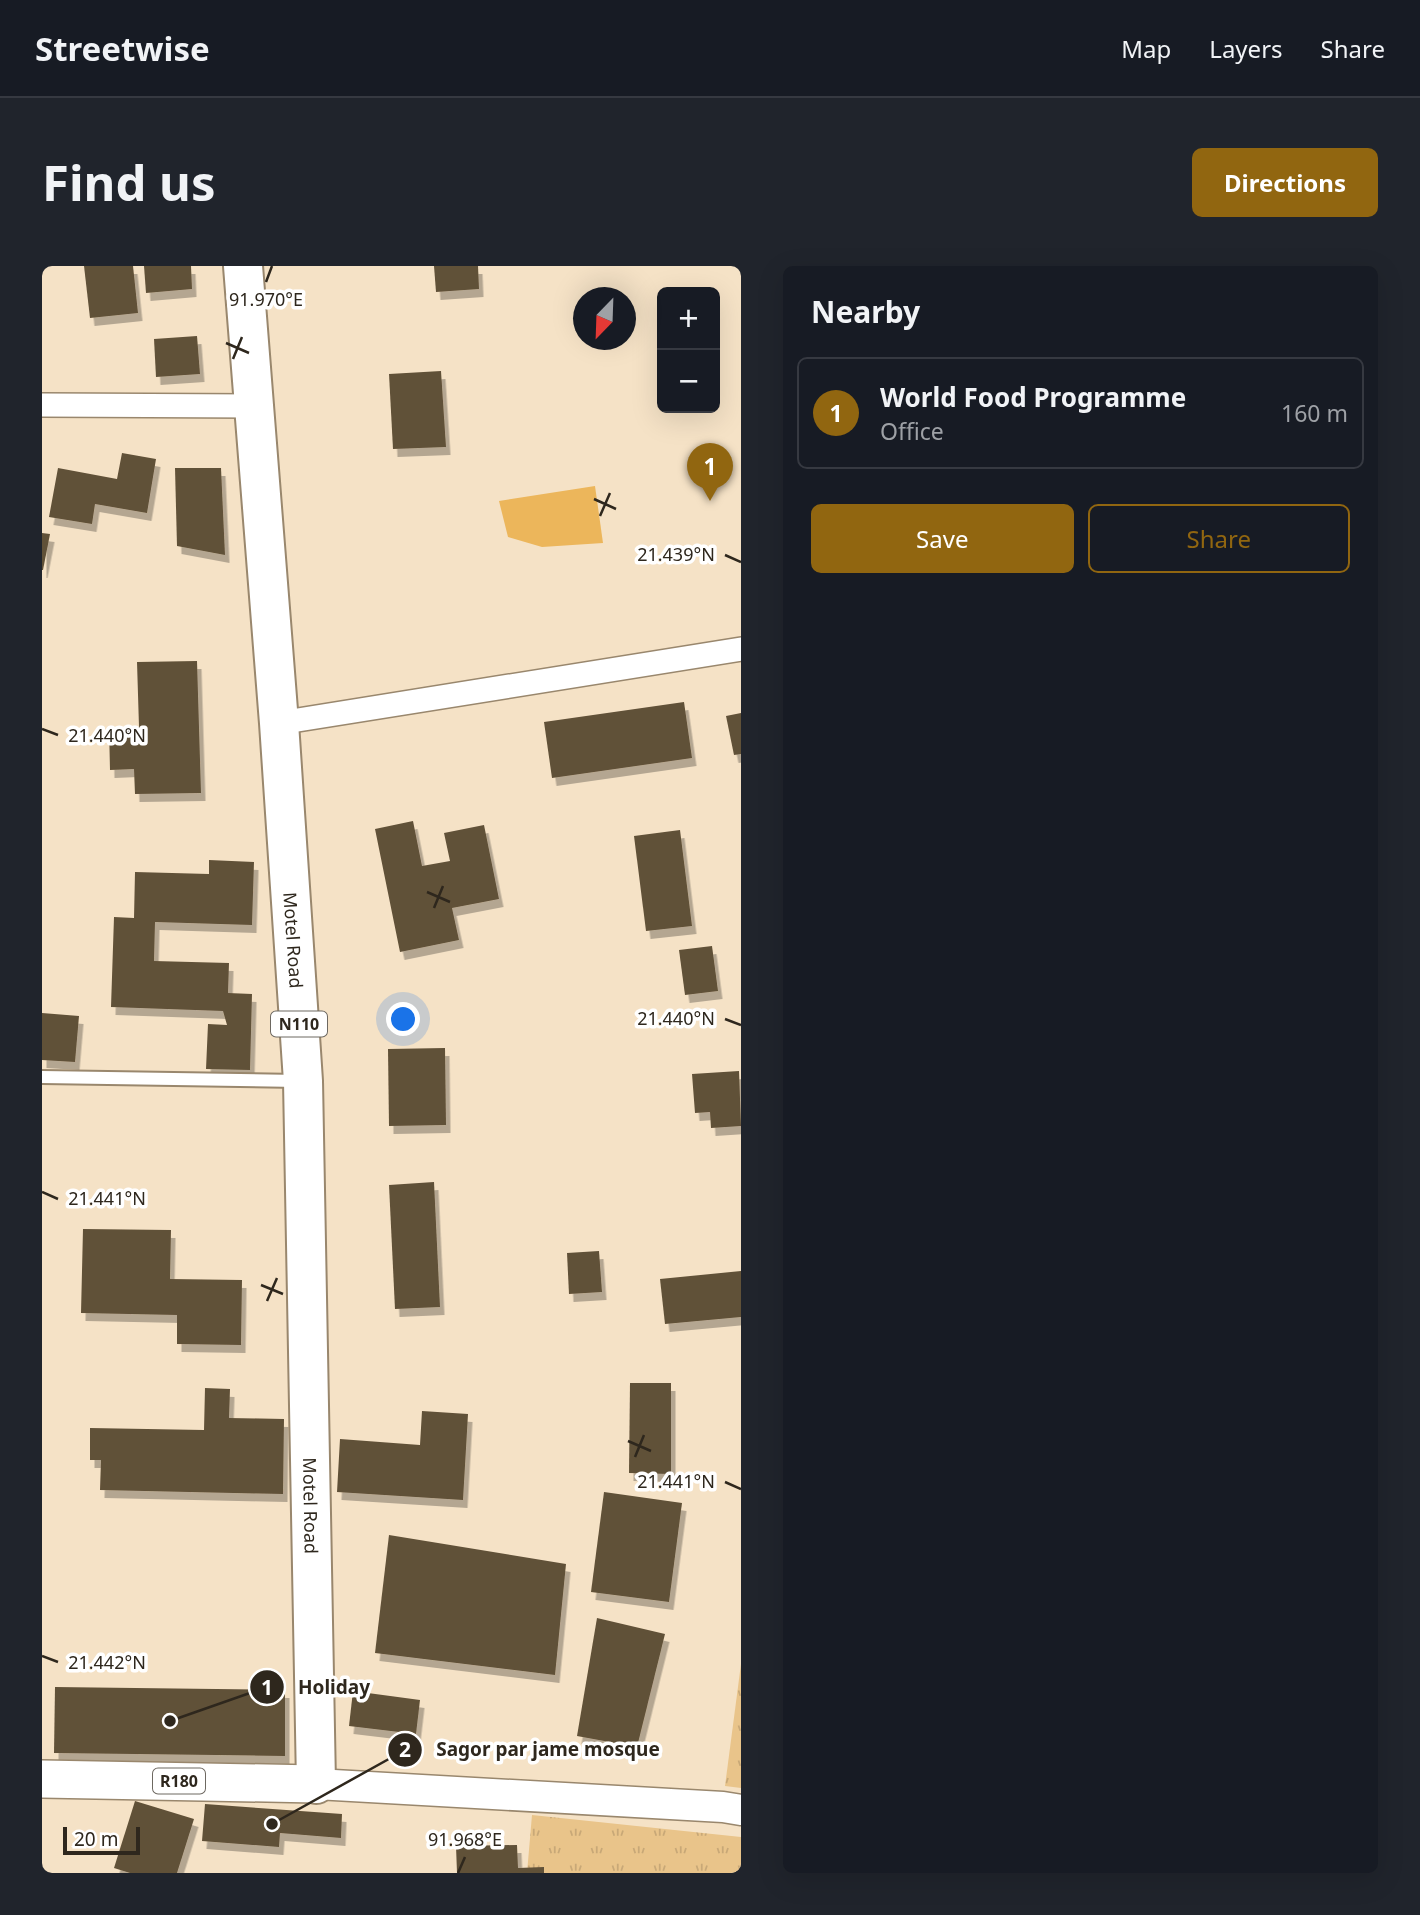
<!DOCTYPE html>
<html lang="en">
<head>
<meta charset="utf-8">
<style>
	:root { --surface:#171b24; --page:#20242c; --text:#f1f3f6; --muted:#9ea1a6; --line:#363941; --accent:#916610 }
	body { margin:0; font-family:"Noto Sans",sans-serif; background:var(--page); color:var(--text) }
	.controls { position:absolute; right:21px; top:21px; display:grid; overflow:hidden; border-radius:10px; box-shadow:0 7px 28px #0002 }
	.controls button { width:63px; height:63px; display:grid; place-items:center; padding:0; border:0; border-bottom:2px solid var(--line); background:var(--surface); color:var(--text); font:35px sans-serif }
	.compass { position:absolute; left:531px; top:21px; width:63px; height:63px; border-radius:50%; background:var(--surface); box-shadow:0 7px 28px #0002; rotate:203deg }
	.scale { position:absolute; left:21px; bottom:18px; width:77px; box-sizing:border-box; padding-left:7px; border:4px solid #2e271d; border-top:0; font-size:19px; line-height:24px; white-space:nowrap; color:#2e271d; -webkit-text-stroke:5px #fff; paint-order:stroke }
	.you { position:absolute; left:362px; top:754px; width:24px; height:24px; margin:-18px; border:5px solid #fff; border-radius:50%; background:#1a73e8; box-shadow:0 0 0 10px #1a73e833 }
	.badge { display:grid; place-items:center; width:46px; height:46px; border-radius:50%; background:var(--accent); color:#fff; font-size:23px; font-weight:700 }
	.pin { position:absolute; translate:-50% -58px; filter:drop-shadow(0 2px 4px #0008) }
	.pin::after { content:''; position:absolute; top:37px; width:24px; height:21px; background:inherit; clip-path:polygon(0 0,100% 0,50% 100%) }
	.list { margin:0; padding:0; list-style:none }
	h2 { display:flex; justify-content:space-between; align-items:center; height:91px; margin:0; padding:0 28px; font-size:30px }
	h2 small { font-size:23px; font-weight:400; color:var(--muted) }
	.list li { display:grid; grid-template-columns:46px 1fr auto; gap:21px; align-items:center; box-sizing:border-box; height:112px; margin:0 14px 14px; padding:0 14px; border:2px solid var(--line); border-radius:10px }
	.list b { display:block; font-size:26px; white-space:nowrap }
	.list p { margin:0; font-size:23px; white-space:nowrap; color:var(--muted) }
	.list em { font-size:23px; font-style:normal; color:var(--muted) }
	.actions { display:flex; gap:14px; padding:21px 28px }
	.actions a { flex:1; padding:16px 0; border:2px solid var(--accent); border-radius:10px; text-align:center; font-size:24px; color:var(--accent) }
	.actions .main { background:var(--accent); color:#fff }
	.map { position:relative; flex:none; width:699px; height:1607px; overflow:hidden; border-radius:10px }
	header { display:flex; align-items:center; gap:42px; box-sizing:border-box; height:98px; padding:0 35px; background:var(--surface); border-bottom:2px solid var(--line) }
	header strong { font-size:33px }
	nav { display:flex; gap:38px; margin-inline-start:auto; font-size:24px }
	.intro { display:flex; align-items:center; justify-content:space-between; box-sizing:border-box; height:168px; padding:0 42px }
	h1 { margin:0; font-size:49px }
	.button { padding:18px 32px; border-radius:10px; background:var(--accent); color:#fff; font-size:24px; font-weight:700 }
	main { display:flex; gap:42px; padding:0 42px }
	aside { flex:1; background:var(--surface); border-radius:10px; box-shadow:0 7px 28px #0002 }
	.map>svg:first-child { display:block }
</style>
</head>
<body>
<header>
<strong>Streetwise</strong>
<nav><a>Map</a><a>Layers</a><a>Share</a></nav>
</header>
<div class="intro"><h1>Find us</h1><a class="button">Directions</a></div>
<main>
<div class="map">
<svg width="699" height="1607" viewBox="0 0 699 1607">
	<defs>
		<pattern id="grass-tufts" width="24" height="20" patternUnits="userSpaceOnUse" patternTransform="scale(1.75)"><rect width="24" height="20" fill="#e9c48a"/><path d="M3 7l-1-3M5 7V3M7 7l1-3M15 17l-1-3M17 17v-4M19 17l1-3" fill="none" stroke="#c8a877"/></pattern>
		<filter id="shadow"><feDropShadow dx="4.5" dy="8" stdDeviation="0" flood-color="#0004"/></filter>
	</defs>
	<rect width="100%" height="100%" fill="#f5e2c6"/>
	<g fill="url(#grass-tufts)">
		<path d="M699,1398V1522L683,1520Z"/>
		<path d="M490,1549L699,1571V1607H485Z"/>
	</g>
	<path fill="#ecb65b" d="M553,220L561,277L500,281L466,271L457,235Z"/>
	<g fill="#615138" filter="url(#shadow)">
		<path d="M42,0H91L96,47L48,52Z"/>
		<path d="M102,0H149L150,23L104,27Z"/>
		<path d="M392,0H436L437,23L394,26Z"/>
		<path d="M155,70L158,108L114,111L112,73Z"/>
		<path d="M399,105L404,181L351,183L347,108Z"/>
		<path d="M80,187L114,193L105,247L53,238L50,258L7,251L16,202L75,213Z"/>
		<path d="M133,202H179L183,289L135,280Z"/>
		<path d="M0,267L8,268L1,304H0Z"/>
		<path d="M155,395L159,527L93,528L92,503L68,504L67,461H97L95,396Z"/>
		<path d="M642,436L650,492L510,512L502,456Z"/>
		<path d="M699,447V488L692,489L684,450Z"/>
		<path d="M371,555L380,600L408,595L402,567L442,559L457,633L410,642L417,674L358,686L333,563Z"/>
		<path d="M638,564L650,660L604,665L592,570Z"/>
		<path d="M167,594L212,596L210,659L113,656L112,695L187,697L186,727L210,728L208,804L164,803L166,758L185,759L181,745L69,741L72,651L92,652L93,606L167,608Z"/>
		<path d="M670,680L676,725L643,729L637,684Z"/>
		<path d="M0,747L37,750L33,796L0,794Z"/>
		<path d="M403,782L404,859L347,860L346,783Z"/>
		<path d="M697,805L699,860L669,862L668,846L653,847L650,808Z"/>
		<path d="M392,916L398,1041L353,1043L347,919Z"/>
		<path d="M41,963L129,964L128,1013L200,1014L199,1079L135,1078V1049L39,1047Z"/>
		<path d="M557,985L560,1026L527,1028L525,987Z"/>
		<path d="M699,1005V1051L623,1058L618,1013Z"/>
		<path d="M588,1117H629V1208L587,1207Z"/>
		<path d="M163,1122L188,1123L187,1152L242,1153L241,1228L58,1224L59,1194H48V1162L162,1164Z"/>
		<path d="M380,1145L426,1148L421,1234L295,1226L298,1173L378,1179Z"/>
		<path d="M562,1226L640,1237L627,1336L549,1326Z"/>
		<path d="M347,1269L524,1298L513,1409L333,1387Z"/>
		<path d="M555,1352L623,1368L595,1481L535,1470Z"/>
		<path d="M13,1421L243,1424V1490L12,1487Z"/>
		<path d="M311,1425L378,1434L374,1468L307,1460Z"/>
		<path d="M93,1535L152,1553L135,1607H88L72,1602Z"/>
		<path d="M163,1538L300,1548L299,1572L238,1567L237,1581L160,1575Z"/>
		<path d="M475,1579L476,1602L502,1601V1607H415L414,1580Z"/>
	</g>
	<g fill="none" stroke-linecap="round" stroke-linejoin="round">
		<g stroke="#99876d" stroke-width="16">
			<path id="service" d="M0,811L257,815"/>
		</g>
		<g stroke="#99876d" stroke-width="26">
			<g id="minor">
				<path d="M0,139L213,140"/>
				<path d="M237,457L699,383"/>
			</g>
		</g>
		<g stroke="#99876d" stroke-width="33">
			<path id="tertiary" d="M274,1518L681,1541L699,1544"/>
		</g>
		<g stroke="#99876d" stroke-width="40">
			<path id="primary" d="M0,1513L274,1518"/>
		</g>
		<g stroke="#99876d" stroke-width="42">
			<g id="trunk">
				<path id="s1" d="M201,0L237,457L261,815L274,1518"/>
			</g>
		</g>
		<use href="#service" stroke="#fff" stroke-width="12"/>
		<use href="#minor" stroke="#fff" stroke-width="23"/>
		<use href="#tertiary" stroke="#fff" stroke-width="30"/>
		<use href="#primary" stroke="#fff" stroke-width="37"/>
		<use href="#trunk" stroke="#fff" stroke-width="38"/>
	</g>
	<path fill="none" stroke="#2e271d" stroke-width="2.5" d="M224,16L230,0M184,77L207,87M191,93L200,71M552,233L574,243M558,250L568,227M683,289L699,296M0,463L16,469M385,626L408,636M392,642L401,620M683,753L699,759M0,926L16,933M219,1019L241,1028M225,1035L235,1012M586,1175L609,1185M593,1191L602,1169M683,1216L699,1223M0,1390L16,1396M416,1607L423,1591"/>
	<g text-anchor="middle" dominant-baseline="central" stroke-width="7" stroke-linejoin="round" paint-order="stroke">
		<g fill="#fff" stroke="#6d6861" stroke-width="2">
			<rect x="229" y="745.5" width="56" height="25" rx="5"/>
			<rect x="111" y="1502.5" width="52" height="25" rx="5"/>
		</g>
		<g font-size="16" font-weight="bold" fill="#2e271d">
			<text x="257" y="758">N110</text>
			<text x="137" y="1515">R180</text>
		</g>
		<g font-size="18" fill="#2e271d" stroke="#fff">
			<text stroke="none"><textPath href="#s1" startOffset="676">Motel Road</textPath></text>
			<text stroke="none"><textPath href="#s1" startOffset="1242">Motel Road</textPath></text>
		</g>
	</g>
	<g font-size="18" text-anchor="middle" fill="#2e271d" stroke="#fff" stroke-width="7" stroke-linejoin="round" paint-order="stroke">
		<text x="224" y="40">91.970°E</text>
		<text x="634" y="295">21.439°N</text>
		<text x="65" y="476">21.440°N</text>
		<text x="634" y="759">21.440°N</text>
		<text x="65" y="939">21.441°N</text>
		<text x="634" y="1222">21.441°N</text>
		<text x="65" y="1403">21.442°N</text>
		<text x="423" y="1580">91.968°E</text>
	</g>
	<path fill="none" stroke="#2e271d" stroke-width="2.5" d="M128 1455L225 1421M230 1558L363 1484"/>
	<g fill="#2e271d" stroke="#fff" stroke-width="2.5">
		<circle cx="128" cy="1455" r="7"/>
		<circle cx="230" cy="1558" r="7"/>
		<circle cx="225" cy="1421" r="18"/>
		<circle cx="363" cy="1484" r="18"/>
	</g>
	<g font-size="21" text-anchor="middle" font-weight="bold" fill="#fff">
		<text x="225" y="1429">1</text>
		<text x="363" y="1491">2</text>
	</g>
	<g font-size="19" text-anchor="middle" font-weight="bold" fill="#2e271d" stroke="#fff" stroke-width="7" stroke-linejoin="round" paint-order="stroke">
		<text x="292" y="1428">Holiday</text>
		<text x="506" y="1490">Sagor par jame mosque</text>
	</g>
</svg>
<div class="controls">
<button>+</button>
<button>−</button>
</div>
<svg class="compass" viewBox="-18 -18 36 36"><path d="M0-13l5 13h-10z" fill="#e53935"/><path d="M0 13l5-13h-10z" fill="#9ea1a6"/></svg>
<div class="scale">20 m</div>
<div class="you"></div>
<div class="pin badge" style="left:668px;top:235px">1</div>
</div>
<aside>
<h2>Nearby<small></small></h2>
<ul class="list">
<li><span class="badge">1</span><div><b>World Food Programme</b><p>Office</p></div><em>160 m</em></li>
</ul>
<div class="actions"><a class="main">Save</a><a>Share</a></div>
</aside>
</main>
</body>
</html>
